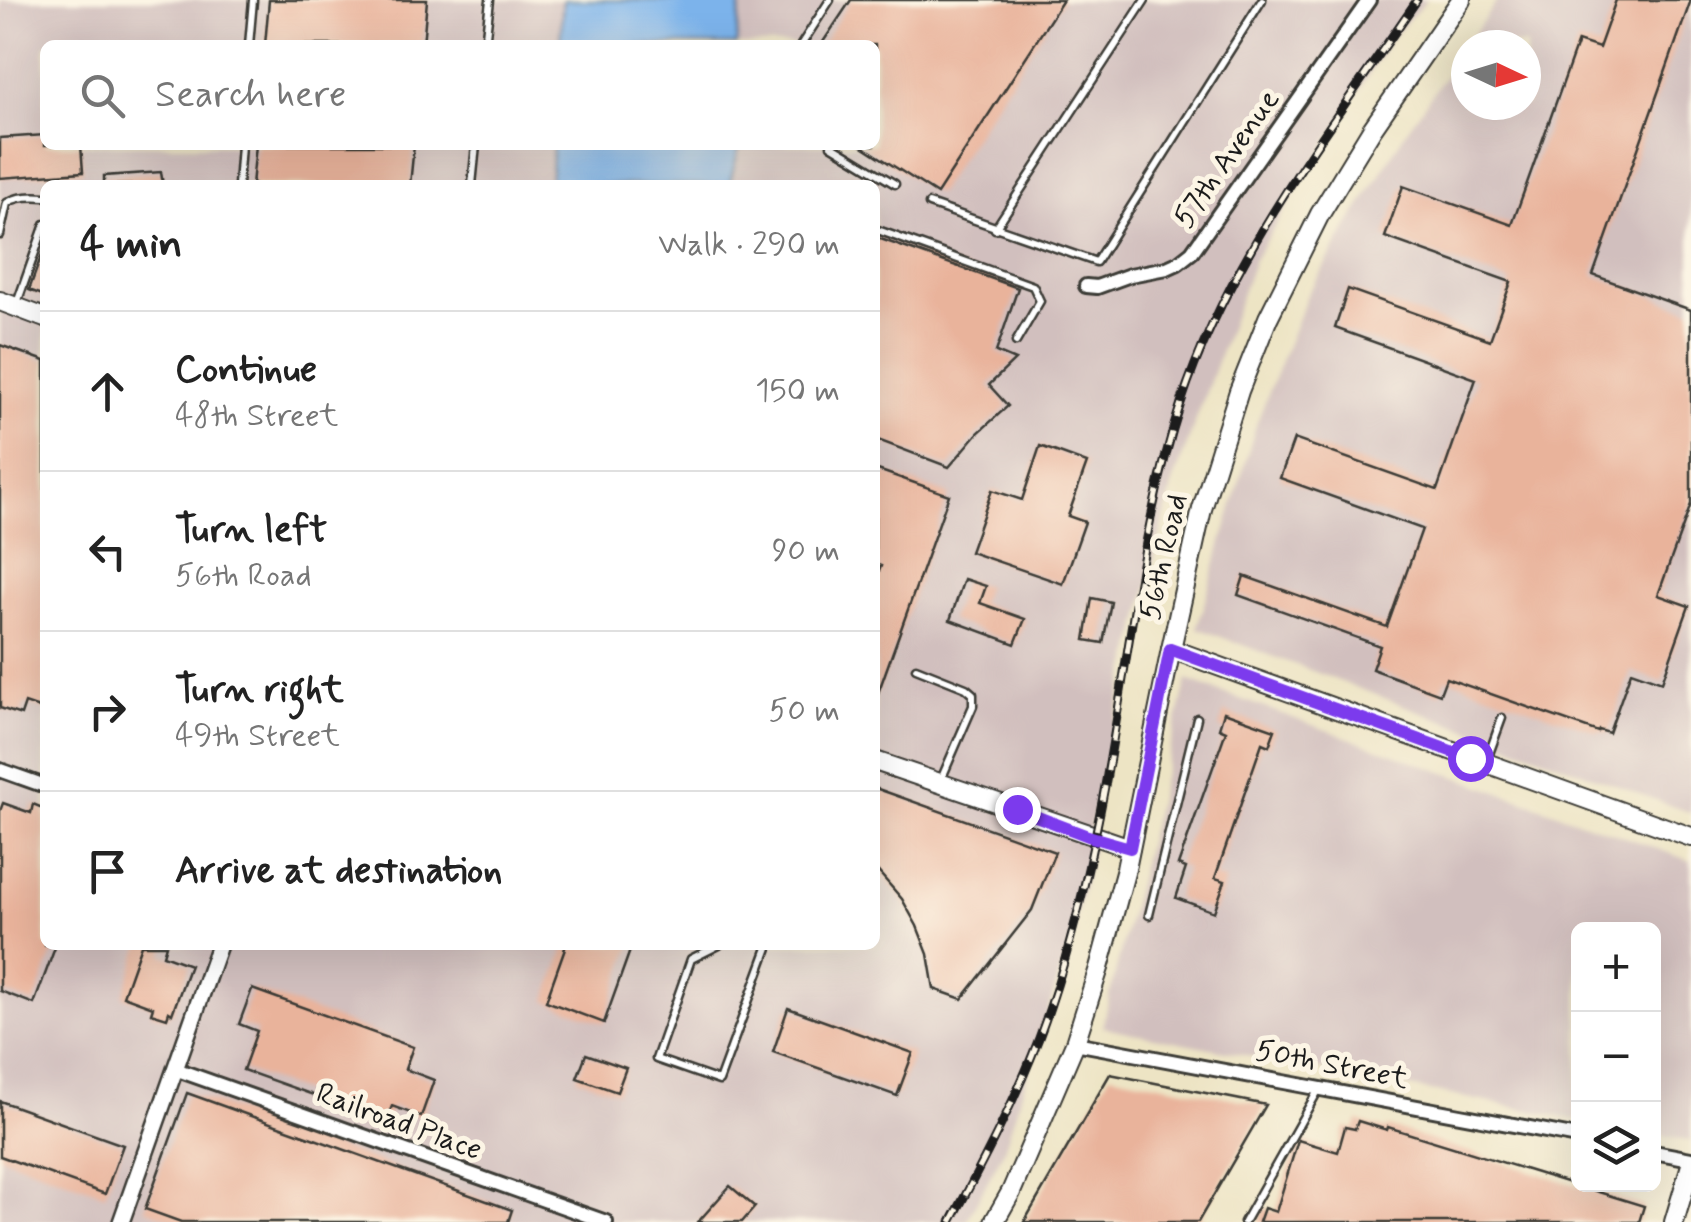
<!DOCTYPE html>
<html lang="en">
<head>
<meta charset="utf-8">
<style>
	:root { --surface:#fff; --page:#f2f2f2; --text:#222; --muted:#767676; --line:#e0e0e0 }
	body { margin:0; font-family:Mynerve,sans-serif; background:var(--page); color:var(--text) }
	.controls { position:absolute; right:30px; bottom:30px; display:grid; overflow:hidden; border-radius:15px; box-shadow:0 10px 40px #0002 }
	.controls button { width:90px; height:90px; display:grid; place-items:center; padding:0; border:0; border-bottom:2px solid var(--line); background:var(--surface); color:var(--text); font:50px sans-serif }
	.compass { position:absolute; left:1451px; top:30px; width:90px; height:90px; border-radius:50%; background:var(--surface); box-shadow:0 10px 40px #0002; rotate:94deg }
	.stop { position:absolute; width:30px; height:30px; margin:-22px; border:8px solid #7c3aed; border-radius:50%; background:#fff }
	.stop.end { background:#7c3aed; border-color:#fff; box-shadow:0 2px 10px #0008 }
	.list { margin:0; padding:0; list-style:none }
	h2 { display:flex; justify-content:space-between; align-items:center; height:130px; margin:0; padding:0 40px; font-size:42px }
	h2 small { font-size:32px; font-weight:400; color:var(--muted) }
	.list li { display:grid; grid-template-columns:65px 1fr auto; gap:30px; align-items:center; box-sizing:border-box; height:160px; padding:0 40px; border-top:2px solid var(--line) }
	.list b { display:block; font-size:38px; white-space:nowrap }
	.list p { margin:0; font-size:32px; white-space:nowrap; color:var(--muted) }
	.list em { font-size:32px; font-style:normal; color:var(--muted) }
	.icon { flex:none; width:55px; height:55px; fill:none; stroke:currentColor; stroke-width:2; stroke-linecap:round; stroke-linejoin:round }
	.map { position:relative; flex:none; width:1691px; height:1222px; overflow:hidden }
	.search { position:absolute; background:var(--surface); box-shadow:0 10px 40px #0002; left:40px; top:40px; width:840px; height:110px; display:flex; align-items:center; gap:25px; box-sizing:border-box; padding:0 35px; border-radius:15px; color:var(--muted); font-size:38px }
	.panel { position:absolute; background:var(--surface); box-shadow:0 10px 40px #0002; left:40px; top:180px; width:840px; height:770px; border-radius:15px }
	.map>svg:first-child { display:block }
</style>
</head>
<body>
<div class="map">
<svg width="1691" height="1222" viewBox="0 0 1691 1222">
	<rect width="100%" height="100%" fill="#fcf5e5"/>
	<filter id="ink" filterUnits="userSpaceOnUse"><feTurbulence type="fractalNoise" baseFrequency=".01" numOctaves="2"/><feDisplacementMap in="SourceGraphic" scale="20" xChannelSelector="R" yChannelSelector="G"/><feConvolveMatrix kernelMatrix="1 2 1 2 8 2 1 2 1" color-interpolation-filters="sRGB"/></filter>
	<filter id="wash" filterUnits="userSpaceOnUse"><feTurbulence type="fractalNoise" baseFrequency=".0048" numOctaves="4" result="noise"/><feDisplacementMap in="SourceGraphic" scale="40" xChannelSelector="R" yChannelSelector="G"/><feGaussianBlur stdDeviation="2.25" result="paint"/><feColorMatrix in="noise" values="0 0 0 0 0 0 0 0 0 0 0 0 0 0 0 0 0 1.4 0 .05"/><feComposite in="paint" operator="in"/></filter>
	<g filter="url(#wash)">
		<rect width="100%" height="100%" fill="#ede4c4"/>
		<g fill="#d1bfbe">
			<path d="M0,0H563L560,45H45V145H553L550,185H45V945H875V185H729L740,145H875V45H736L741,0H1427L1390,40L1254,260L1172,486L1088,835L1095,838L1072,935L1003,1152L966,1222H0Z"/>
			<path d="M1498,0H1691V813L1197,628L1257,422L1307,295L1406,131L1466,46V105H1526V45H1466Z"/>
			<path d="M1187,680L1691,861V1141L1654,1134V930H1578V1120L1102,1027Z"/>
		</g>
		<g fill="#7cb3eb" stroke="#4c6884" stroke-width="2.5">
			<path d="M563,0H741L736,45H560Z"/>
			<path d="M553,145H740L729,185H550Z"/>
		</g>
		<g id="blocks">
			<g fill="#e9b39b">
				<path d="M269,0H427L423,45H265Z"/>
				<path d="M851,0H1063L937,194L861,145H875V45H821Z"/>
				<path d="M1616,0H1691L1593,275L1691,310V504L1658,595L1689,606L1662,682L1631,671L1609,733L1599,730L1598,732L1446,678L1440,694L1372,669L1380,646L1238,595L1244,576L1387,627L1422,529L1280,478L1294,439L1437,490L1476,379L1335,328L1348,289L1490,340L1511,282L1385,237L1403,186L1512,225L1578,41L1599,48Z"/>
				<path d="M45,135V145H81L83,172L0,178V138Z"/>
				<path d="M256,145H414L410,185H252Z"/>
				<path d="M161,172L163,185H104V176Z"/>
				<path d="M875,237L1018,288L996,352L1015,360L989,385L1008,406L978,433L949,467L875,439Z"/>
				<path d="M45,246V296L29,290Z"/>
				<path d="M0,345L45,361V710L25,703L21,715L0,708Z"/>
				<path d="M1040,446L1087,463L1068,516L1085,522L1063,584L970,552L992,490L1022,500Z"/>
				<path d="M875,469L949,495L877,696L875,582L881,566L875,564Z"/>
				<path d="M964,579L986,586L980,603L1025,619L1015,644L950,620Z"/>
				<path d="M1092,598L1111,602L1103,643L1085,640Z"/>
				<path d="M1224,712L1275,730L1269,746L1262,743L1215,878L1225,881L1214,912L1176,898L1186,868L1178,865L1226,731L1219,728Z"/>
				<path d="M875,788L1055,852L1032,910L962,999L934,989L928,954L917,926L902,899L875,868Z"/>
				<path d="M3,803L31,813L33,804L45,809V945H56L34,1004L0,991V811Z"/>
				<path d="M141,945H166L163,955L190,965L172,1014L169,1012L167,1018L151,1013L153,1007L123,996Z"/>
				<path d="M566,945H632L604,1023L546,1001Z"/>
				<path d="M252,989L413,1047L405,1069L434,1080L421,1117L392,1106L386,1121L243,1070L257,1031L239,1024Z"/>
				<path d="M788,1008L913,1053L897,1096L773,1052Z"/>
				<path d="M586,1054L626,1068L617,1092L577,1078Z"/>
				<path d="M1110,1074L1266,1105L1198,1222H1024Z"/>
				<path d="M187,1093L512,1210L508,1222H181L145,1209Z"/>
				<path d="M0,1101L123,1145L105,1194L0,1156Z"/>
				<path d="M1358,1121L1387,1130L1388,1127L1644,1206L1639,1222H1259L1264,1208L1276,1212L1298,1140L1338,1152L1345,1127L1355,1129Z"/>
				<path d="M730,1186L755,1207L742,1222H698Z"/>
			</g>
		</g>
	</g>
	<g filter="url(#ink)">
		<use href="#blocks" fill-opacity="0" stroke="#3b3a35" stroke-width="2.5"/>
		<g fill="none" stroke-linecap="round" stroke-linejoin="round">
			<g stroke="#3b3a35" stroke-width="11">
				<g id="service">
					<path d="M249,45L253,0"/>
					<path d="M485,45L490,0"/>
					<path d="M801,45L830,0"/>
					<path d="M831,145L895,184"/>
					<path d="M238,185L241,145"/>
					<path d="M472,185L476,145"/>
					<path d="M929,204L1096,262L1262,0"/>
					<path d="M875,229L1033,286L1040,301L1016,342"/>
					<path d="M995,229L1145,0"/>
					<path d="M0,235L7,203C17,196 33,196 45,197"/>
					<path d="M16,306L45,224"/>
					<path d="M916,668L966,688L973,694V706L940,782"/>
					<path d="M1486,762L1502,718"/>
					<path d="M1149,915L1197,718"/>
					<path d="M719,945L691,959L656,1059L719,1081L769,945"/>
					<path d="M1244,1222L1319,1089"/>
				</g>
			</g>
			<g stroke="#3b3a35" stroke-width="18">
				<g id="minor">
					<path d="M1086,286L1097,287L1130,275L1167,268L1178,263L1192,252L1369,0"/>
					<path d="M0,770L45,786"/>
					<path d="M1075,1043L1578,1137"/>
					<path d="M175,1069L606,1222"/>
					<path d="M1654,1152L1691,1159"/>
				</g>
			</g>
			<g stroke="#3b3a35" stroke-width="20">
				<path id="tertiary" d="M121,1222L219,945"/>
			</g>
			<g stroke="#3b3a35" stroke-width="22">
				<g id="secondary">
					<path d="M0,301L45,318"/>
					<path d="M1171,649L1691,837"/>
					<path d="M875,761L1130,848"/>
					<path d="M994,1222L1011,1192L1075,1043L1099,968L1126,869L1171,649L1202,509L1239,391L1268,318L1320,214L1372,129L1461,0"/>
					<path d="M1674,1222L1691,1165"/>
				</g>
			</g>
			<use href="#service" stroke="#fff" stroke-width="6"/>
			<use href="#minor" stroke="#fff" stroke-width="12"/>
			<use href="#tertiary" stroke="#fff" stroke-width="15"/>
			<use href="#secondary" stroke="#fff" stroke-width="18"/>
			<g stroke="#1c1c1c" stroke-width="9">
				<path id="rail" d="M951,1222C983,1162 1015,1101 1039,1038C1063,974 1080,908 1094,841C1126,696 1135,545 1181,403C1230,254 1330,128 1417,0"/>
			</g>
			<use href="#rail" stroke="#fcf5e5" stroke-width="5" stroke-dasharray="15" stroke-linecap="butt"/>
		</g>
	</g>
	<g fill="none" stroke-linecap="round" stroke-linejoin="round" filter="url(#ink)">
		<path stroke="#7c3aed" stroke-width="12" d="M1017,809L1088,836L1130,848L1170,649L1470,758"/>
	</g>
	<g text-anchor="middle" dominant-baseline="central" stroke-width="10" stroke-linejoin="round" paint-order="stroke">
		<g font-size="30" fill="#1c1c1c" stroke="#fcf5e5">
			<text transform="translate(1227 159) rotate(-55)">57th Avenue</text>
			<text transform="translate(1164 557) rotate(-77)">56th Road</text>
			<text transform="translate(1332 1065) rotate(11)">50th Street</text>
			<text transform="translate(399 1122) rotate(20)">Railroad Place</text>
		</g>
	</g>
</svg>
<div class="controls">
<button>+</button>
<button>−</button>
<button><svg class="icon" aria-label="layers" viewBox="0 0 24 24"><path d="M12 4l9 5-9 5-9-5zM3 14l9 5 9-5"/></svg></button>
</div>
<svg class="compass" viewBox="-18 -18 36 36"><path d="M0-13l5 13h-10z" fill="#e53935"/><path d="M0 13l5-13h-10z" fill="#767676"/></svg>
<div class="stop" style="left:1470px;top:758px"></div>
<div class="stop end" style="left:1017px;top:809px"></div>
<div class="search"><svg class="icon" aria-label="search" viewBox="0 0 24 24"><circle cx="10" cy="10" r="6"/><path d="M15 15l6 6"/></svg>Search here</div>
<section class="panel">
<h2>4 min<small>Walk · 290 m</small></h2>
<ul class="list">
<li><svg class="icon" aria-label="ahead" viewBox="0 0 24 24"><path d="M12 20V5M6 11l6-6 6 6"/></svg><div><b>Continue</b><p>48th Street</p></div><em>150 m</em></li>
<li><svg class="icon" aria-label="left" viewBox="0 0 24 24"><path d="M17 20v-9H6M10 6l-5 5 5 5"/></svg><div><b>Turn left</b><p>56th Road</p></div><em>90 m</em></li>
<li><svg class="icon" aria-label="right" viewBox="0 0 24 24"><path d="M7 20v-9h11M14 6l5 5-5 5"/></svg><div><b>Turn right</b><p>49th Street</p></div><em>50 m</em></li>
<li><svg class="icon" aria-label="arrive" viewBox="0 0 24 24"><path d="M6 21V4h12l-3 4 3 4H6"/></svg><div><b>Arrive at destination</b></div></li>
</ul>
</section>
</div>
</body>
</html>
